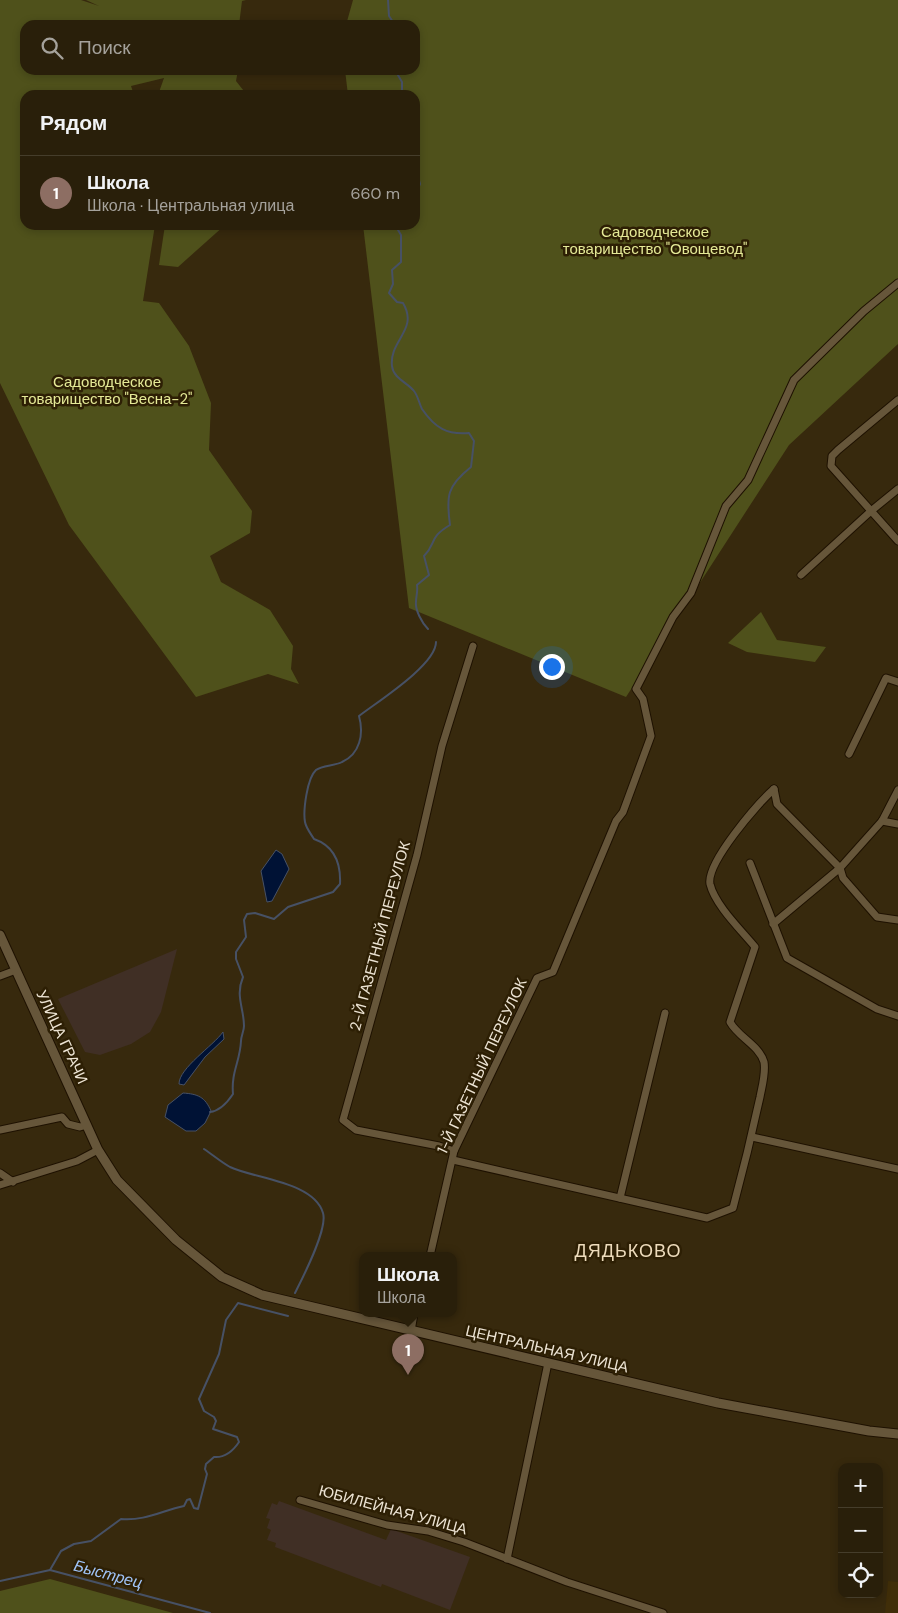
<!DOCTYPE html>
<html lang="ru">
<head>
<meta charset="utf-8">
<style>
	:root { --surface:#291f0a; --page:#312713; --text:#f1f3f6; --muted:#a5a29c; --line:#453d2b; --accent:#db2777 }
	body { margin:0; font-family:"DM Sans",sans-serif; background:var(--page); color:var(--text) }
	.controls { position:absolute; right:15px; bottom:15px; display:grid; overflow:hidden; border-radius:10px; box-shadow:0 2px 8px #0003 }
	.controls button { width:45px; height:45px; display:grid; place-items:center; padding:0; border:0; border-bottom:1px solid var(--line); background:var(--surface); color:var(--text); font:25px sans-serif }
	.you { position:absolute; left:551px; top:666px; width:18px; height:18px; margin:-12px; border:4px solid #fff; border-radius:50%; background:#1a73e8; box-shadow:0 0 0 8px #1a73e833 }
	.badge { display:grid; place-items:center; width:32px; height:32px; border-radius:50%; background:var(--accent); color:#fff; font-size:16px; font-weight:700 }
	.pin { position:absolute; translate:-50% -41px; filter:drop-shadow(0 1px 2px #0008) }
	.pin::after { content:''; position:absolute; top:26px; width:18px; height:15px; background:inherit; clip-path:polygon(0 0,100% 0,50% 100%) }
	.popup { position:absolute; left:359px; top:1252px; width:98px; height:65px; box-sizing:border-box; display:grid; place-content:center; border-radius:10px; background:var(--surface); filter:drop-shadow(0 1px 4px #0005); font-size:16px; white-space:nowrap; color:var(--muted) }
	.popup b { font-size:19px; color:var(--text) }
	.popup::after { content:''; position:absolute; left:50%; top:100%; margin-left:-10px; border:10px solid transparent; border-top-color:var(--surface) }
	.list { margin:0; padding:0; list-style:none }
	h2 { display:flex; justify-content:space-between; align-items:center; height:65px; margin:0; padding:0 20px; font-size:21px }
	h2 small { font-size:16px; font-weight:400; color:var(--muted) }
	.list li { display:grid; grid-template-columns:32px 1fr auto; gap:15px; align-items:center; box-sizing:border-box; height:75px; padding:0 20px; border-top:1px solid var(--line) }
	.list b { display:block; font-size:19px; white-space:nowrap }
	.list p { margin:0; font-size:16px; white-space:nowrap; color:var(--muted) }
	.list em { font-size:16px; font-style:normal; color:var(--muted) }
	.icon { flex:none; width:28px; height:28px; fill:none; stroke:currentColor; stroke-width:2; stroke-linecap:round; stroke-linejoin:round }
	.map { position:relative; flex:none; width:898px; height:1613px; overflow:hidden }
	.search { position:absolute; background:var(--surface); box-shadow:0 2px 8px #0003; left:20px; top:20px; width:400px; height:55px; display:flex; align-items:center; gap:12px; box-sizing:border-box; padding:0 18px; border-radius:15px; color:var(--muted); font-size:19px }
	.panel { position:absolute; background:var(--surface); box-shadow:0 2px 8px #0003; left:20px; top:90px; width:400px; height:140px; border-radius:15px }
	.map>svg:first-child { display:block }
</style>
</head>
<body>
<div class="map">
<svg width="898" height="1613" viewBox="0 0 898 1613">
	<rect width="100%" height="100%" fill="#37290d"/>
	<path fill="#402e09" d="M888,1581L898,1582V1613H885Z"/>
	<g fill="#402f25">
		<path d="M177,949L161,1012L150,1032L131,1044L100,1055L85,1052L58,999Z"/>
		<path d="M279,1501L386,1540L391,1529L470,1557L450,1610L382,1584L381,1587L275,1547L276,1543L267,1540L271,1530L267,1528L270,1519L266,1518L272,1503L277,1505Z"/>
	</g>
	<g fill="#4f511b">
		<path d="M0,0H81L99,6L86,0H246L242,1L239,25H25V70H238L236,81L247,95H158L164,78L131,86L134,95H25V225H155L143,301L159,303L189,346L211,403L209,450L252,511L250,533L210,556L221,582L270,610L293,646L291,669L299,684L268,674L196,697L69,525L0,383Z"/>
		<path d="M353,0H898V344L789,445L626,697L409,608L363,225H415V95H348L345,70H415V25H346Z"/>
		<path d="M165,225H225L178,267L159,265Z"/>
		<path d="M761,612L777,640L826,647L815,662L747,652L728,643Z"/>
		<path d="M50,1579L173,1613H0V1591Z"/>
	</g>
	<g fill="#001235" stroke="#475165">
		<path d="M276,850L282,854L289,869L272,901L267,902L261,871Z"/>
		<path d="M223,1032L224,1039L205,1057L184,1085L179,1084C179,1068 213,1046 223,1032Z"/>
		<path d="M183,1093C198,1094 205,1097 211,1111L205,1123L196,1131H186L165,1117L168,1105Z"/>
	</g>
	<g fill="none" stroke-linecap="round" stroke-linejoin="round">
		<g stroke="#475165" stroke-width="2">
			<path d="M388,0L389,16L395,25"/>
			<path d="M395,70L402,82V95"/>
			<path d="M415,165L420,184L415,194"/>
			<path d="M395,225L401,235V262L392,270L393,284L389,293L397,302L403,303C419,330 389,340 392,366C393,378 408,383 414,391C418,396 419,403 422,409C435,428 447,435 469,433L474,441L471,467C447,486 446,496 450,525C428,538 437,543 424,556L429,575L417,585C418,592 416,596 416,602C415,610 422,623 428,629"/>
			<path d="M210,1112C220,1111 227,1103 233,1094C231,1072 240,1062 241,1041C241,1036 244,1031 244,1026C244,1008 235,996 243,977L236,959V952L246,937L244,920L247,914L255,913L274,919L288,907L333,892L340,884C341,863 334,846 314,839C311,834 306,828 305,822C303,811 307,778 316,770C322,765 335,766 342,762C360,754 364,734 359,716C377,702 436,665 436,642"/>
			<path d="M204,1149C213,1155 221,1162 230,1167C256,1179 314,1182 323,1213C328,1229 303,1277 295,1293"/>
			<path d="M50,1570L61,1551L74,1544L91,1541L121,1519C145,1521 161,1511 184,1506L187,1500L190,1499L194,1508L198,1509L207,1474L205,1469L206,1464L214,1457C225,1458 233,1451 239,1442L237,1437L213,1429L216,1421L214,1417L204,1411L199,1399L219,1354L226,1320L238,1303L288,1316"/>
			<path d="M0,1581L50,1570L210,1613"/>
		</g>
		<g stroke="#1e1100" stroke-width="9">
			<g id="minor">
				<path d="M898,400L838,450L832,456L831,466L898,541"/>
				<path d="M801,575L871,511L898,489"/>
				<path d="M849,754L886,678L898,682"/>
				<path d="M774,789L777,804L840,868L843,878L877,917L898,920"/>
				<path d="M882,821L898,824"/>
				<path d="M750,863L787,958L877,1009L898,1016"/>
				<path d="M773,924L840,868L882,821L898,790"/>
				<path d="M0,976L16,970"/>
				<path d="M0,1130L62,1117L68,1124L80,1127L87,1125"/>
				<path d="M752,1137L898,1169"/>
				<path d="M454,1151L439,1146L356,1130L343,1120L417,855L442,746L473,646"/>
				<path d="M453,1160L707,1218L733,1208C743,1171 752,1134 760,1097C762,1086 766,1073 764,1062C759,1045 738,1037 730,1022L755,947C741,930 715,905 710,884C706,863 758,803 774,789"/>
				<path d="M0,1173L13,1182"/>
				<path d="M0,1185L77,1161L98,1150"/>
				<path d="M620,1198L665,1013"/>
				<path d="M430,1256L454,1151L537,978L553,972L616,821L623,812L651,736L643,699L636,689L673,617L691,593L726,506L748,480L794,380L864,311L898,283"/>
				<path d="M411,1331L414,1314"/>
				<path d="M300,1500L387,1525L428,1531L464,1542L567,1582L663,1613"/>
				<path d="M507,1559L548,1363"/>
			</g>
		</g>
		<g stroke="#1e1100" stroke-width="11">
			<path id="tertiary" d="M0,935L98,1150L117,1180L176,1240L222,1277L262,1295L718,1403L869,1431L898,1434"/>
		</g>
		<use href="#minor" stroke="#66563a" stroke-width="7"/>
		<use href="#tertiary" stroke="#66563a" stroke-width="9"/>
	</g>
	<g text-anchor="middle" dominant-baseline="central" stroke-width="5" stroke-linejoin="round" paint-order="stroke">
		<g font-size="15" fill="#e5ea97" stroke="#2d1f04">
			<text x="655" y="232">Садоводческое<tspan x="655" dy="17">товарищество "Овощевод"</tspan></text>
			<text x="107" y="382">Садоводческое<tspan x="107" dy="17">товарищество "Весна-2"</tspan></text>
		</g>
		<g font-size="15" fill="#ede4d4" stroke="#2d1f04">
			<text transform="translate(380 936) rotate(-75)">2-Й ГАЗЕТНЫЙ ПЕРЕУЛОК</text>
			<text transform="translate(62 1037) rotate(65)">УЛИЦА ГРАЧИ</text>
			<text transform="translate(482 1066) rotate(-65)">1-Й ГАЗЕТНЫЙ ПЕРЕУЛОК</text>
			<text transform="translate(547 1349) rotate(13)">ЦЕНТРАЛЬНАЯ УЛИЦА</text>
			<text transform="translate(393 1510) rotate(15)">ЮБИЛЕЙНАЯ УЛИЦА</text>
		</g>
		<g font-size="16" font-style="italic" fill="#a0c4f8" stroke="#2d1f04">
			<text transform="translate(108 1574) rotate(15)">Быстрец</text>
		</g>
		<g font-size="18" letter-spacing="1" fill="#eddbbb" stroke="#2d1f04">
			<text x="628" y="1251">ДЯДЬКОВО</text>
		</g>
	</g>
</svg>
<div class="controls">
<button>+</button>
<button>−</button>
<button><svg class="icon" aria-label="locate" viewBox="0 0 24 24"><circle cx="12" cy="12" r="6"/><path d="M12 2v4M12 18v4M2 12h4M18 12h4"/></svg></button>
</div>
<div class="you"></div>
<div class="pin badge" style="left:408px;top:1375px;background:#8d6e63">1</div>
<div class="popup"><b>Школа</b>Школа</div>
<div class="search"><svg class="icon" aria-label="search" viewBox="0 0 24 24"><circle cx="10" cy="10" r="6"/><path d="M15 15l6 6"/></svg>Поиск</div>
<section class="panel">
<h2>Рядом<small></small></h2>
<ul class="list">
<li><span class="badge" style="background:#8d6e63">1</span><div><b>Школа</b><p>Школа · Центральная улица</p></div><em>660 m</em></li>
</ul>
</section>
</div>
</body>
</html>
